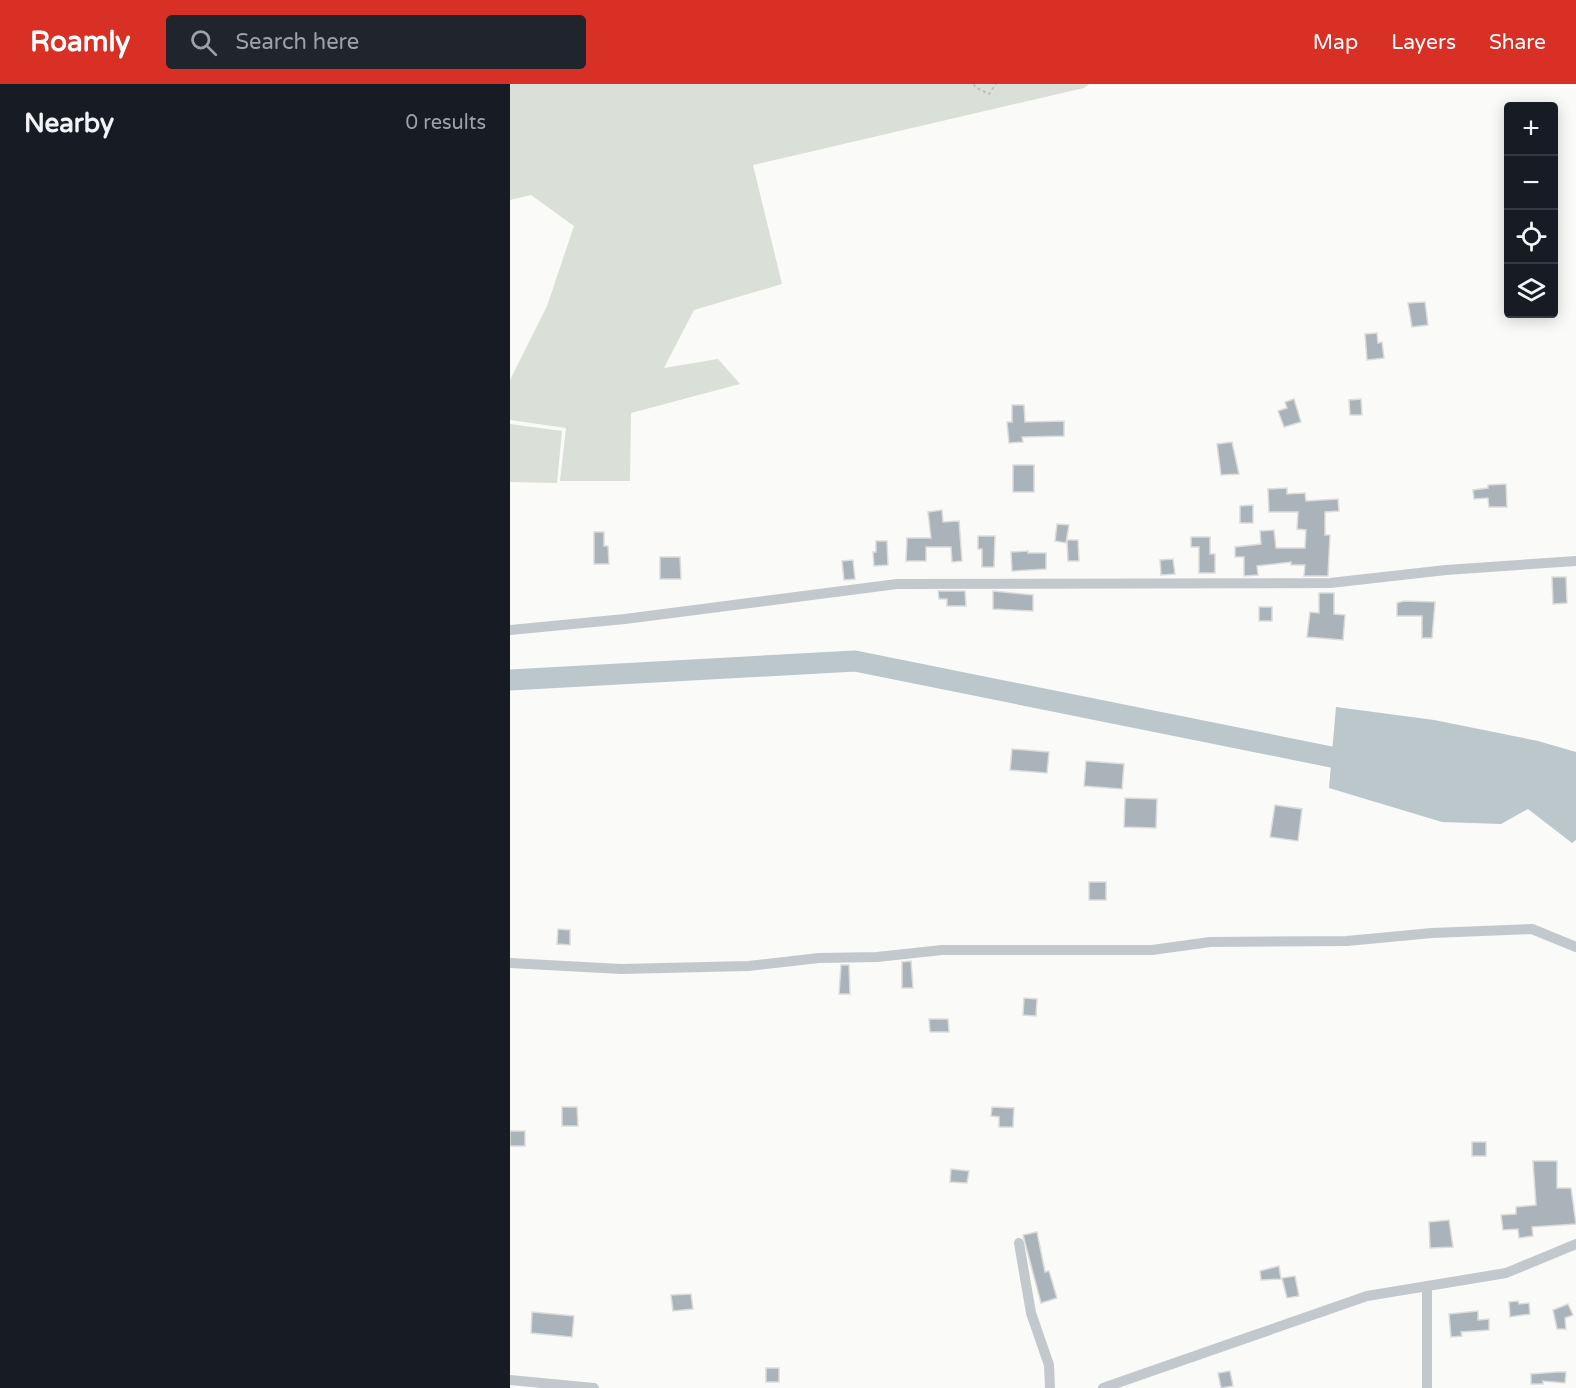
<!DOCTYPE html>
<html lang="en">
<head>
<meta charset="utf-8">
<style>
	:root { --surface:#171b24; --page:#20242c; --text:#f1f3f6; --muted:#9ea1a6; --line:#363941; --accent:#d93025 }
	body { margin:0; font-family:"Varela Round",sans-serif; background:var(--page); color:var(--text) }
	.controls { position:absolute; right:18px; top:18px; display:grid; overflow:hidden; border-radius:6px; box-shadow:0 3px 15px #0003 }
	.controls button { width:54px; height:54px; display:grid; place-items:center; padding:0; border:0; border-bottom:2px solid var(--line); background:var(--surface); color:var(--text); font:30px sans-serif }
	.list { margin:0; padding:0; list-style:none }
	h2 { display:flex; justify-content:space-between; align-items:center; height:78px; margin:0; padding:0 24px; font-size:26px }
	h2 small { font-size:20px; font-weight:400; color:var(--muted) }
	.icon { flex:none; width:33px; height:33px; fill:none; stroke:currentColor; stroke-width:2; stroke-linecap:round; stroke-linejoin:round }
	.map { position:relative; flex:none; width:1066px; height:1304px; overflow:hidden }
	header { display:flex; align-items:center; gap:36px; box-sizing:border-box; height:84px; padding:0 30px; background:var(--accent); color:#fff }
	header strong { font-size:28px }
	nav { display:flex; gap:33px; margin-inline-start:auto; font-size:21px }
	.search { width:420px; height:54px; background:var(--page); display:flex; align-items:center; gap:15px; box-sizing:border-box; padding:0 21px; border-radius:6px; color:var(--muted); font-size:22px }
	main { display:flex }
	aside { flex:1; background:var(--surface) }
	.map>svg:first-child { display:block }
</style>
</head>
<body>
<header>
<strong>Roamly</strong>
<div class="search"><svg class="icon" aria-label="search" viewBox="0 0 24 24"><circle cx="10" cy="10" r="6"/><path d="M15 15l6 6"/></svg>Search here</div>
<nav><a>Map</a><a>Layers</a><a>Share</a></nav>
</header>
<main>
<aside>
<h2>Nearby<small>0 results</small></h2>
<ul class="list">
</ul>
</aside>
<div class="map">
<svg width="1066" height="1304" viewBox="0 0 1066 1304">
	<rect width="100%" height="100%" fill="#fafaf8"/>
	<g fill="#dadfd7">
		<path d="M0,0H579L574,4L243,81L272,200L184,226L154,284L208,275L230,300L121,329L120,397H50L56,344L0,336V296L37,222L64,142L21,111L0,116Z"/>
		<path d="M0,340L52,347L47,399L0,398Z"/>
	</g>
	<path fill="#bbc7cb" d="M826,623L924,636L1028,657L1066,668V756L1062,759L1018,725L991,740L932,738L819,704Z"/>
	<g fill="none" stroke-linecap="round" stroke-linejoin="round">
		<path stroke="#bbc7cb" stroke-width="21" d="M0,596L345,577L851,679"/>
	</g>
	<g fill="#aab3b9" stroke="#dcdcda" stroke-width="1.5">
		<path d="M915,218L918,241L902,243L898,219Z"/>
		<path d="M867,249L868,259L872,258L874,274L857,276L855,250Z"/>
		<path d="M784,315L791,338L774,343L768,327L777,324L775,318Z"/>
		<path d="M851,315L852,331H840L839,316Z"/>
		<path d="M502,321H514L515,338L554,337V352L512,353L513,358L499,359L497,338H502Z"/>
		<path d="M722,358L729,390L711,391L707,360Z"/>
		<rect x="503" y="381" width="21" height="27"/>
		<path d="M996,400L997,423H979L978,414L964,415L963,406L978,404V401Z"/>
		<path d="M777,404V410L795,409L796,417L828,415L829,427L815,428V451H820L818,492H794L795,481H781V478L747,482L748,491L734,492V473H725V463L751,460L750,447L764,446L766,464H795L796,446L787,445L788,428H759L758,405Z"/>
		<path d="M743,421V439H730V422Z"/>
		<path d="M432,426L433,438L449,437L452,477L442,478L441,463H416V477H396L397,454H421L418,428Z"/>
		<path d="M547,440L559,441L556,459L545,457Z"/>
		<path d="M84,448H94V462H98L99,480H84Z"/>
		<path d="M468,452H485L484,483H472V465H468Z"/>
		<path d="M681,453H700V470H705V489H689V463H681Z"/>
		<path d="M557,456H568L569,477H558Z"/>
		<path d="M366,457H377L378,481L364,482L363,468H366Z"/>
		<path d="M518,467V469H536V485L502,487L501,468Z"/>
		<path d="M150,473H170L171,495H150Z"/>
		<path d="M663,475L665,490L651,491L650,476Z"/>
		<path d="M343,476L345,495L334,496L332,477Z"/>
		<path d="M1042,493H1056L1057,519L1043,520Z"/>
		<path d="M428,507H455L456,522H437V515H429Z"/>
		<path d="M483,507L523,511V527L483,525Z"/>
		<path d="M809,509H824V530L835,531L833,556L797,553L800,528L809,529Z"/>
		<path d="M894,517L925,518L922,554H912V532H887V519Z"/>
		<rect x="749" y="523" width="13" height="14"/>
		<path d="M502,665L539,668L537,689L500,686Z"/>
		<path d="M576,677L614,680L612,705L574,702Z"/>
		<path d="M615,714L647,715L646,744L614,743Z"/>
		<path d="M765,721L792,725L788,757L760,753Z"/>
		<rect x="579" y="798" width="17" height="18"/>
		<path d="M48,845L60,846V861L47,860Z"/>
		<path d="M401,877L403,904H392V878Z"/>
		<path d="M331,881H339L340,910H329Z"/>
		<path d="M514,914L527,915L526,932L513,931Z"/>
		<path d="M419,935H438L439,948H420Z"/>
		<path d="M52,1023H67L68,1042H52Z"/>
		<path d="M482,1023L504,1024L503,1043H489V1033L481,1032Z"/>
		<rect x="0" y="1047" width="15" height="15"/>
		<rect x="962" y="1058" width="14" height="14"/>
		<path d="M1023,1077H1047V1104H1061L1066,1140L1022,1143L1023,1152L1009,1154L1008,1145L993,1146L991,1131L1006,1130V1123L1026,1121Z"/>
		<path d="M441,1085L459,1087L457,1099L440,1098Z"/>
		<path d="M939,1136L943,1163L920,1164L919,1138Z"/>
		<path d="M527,1148L535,1188L539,1187L547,1214L531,1219L513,1151Z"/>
		<path d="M769,1182L771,1195L751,1196L750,1187Z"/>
		<path d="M785,1192L789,1212L777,1214L772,1194Z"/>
		<path d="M181,1210L183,1225L163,1227L161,1211Z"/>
		<path d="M1008,1217L1009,1220L1019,1219L1020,1230L1000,1233L999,1218Z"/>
		<path d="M1058,1220L1063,1231L1055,1234L1056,1245H1047L1043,1226Z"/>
		<path d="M968,1227V1236L979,1235V1246L951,1248L952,1252L941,1253L939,1230Z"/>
		<path d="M22,1228L64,1232L62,1253L21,1249Z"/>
		<rect x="256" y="1284" width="13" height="14"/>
		<path d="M720,1287L723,1302L711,1304L708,1289Z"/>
		<path d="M1047,1288H1056L1055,1299L1033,1297V1300H1021V1290Z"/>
	</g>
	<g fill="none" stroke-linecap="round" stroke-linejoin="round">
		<path stroke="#bbbfc2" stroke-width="2" stroke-dasharray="3 3" stroke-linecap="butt" d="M464,0L465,3L479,10L486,0"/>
		<g stroke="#c3c8cc" stroke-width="10">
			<path d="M0,546L115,535L387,500L820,499L936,486L1066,477"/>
			<path d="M0,879L111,885L238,882L309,874L367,873L432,866H642L700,858L837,857L922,849L1022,845L1066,863"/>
			<path d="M509,1159L521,1229L539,1281L540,1304"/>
			<path d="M0,1296L84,1304"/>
			<path d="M593,1304L857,1212L996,1189L1066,1160"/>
			<path d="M917,1304V1202"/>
		</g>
	</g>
</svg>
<div class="controls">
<button>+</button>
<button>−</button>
<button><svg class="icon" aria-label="locate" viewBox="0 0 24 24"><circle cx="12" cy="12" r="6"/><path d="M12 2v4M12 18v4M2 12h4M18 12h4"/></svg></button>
<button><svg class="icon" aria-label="layers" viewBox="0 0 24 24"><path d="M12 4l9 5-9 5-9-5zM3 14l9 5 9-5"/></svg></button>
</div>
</div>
</main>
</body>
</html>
